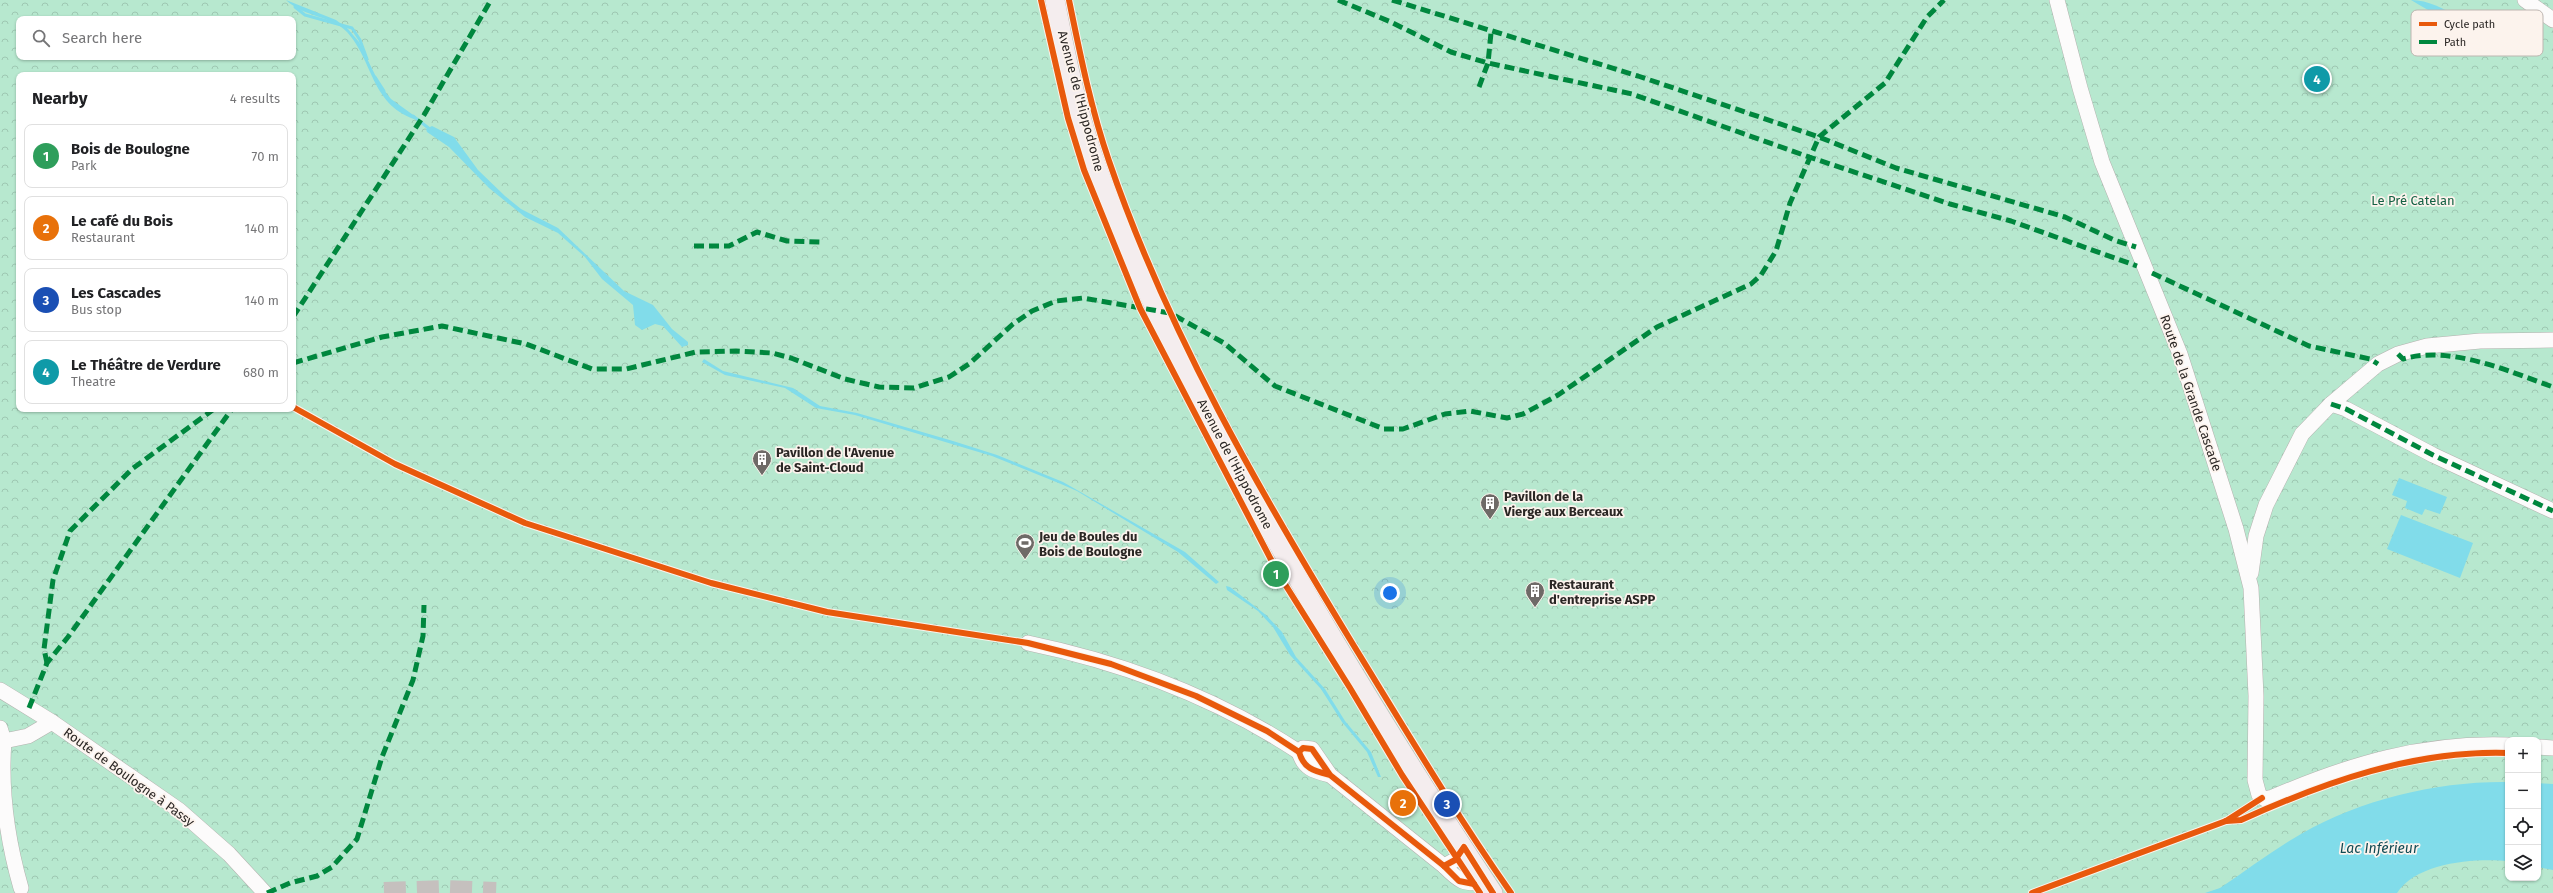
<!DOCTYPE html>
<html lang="en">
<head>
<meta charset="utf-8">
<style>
	:root { --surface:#fff; --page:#f6f6f6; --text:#202124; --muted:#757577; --line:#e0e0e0; --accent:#6e6a67 }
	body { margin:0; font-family:"Fira Sans",sans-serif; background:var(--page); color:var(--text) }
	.controls { position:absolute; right:12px; bottom:12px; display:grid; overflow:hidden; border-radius:8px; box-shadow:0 1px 3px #0004 }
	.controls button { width:36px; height:36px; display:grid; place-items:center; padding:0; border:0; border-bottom:1px solid var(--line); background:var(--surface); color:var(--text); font:20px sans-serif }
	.you { position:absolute; left:1390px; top:593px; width:14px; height:14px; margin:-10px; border:3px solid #fff; border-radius:50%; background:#1a73e8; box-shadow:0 0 0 6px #1a73e833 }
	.badge { display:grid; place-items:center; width:26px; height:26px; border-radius:50%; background:var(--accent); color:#fff; font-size:13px; font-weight:700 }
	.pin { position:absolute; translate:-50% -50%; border:2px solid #fff; box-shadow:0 1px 4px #0006 }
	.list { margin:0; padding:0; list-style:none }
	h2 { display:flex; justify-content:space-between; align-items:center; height:52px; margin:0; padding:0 16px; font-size:17px }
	h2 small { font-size:13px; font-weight:400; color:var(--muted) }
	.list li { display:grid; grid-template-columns:26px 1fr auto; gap:12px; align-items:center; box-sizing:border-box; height:64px; margin:0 8px 8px; padding:0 8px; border:1px solid var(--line); border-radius:8px }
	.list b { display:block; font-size:15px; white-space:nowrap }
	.list p { margin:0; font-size:13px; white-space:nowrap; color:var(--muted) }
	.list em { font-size:13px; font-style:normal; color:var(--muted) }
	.icon { flex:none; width:22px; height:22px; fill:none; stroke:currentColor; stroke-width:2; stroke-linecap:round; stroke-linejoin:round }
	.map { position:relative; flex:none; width:2553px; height:893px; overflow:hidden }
	.search { position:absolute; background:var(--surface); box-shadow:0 1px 3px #0004; left:16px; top:16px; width:280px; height:44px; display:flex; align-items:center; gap:10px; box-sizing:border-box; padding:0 14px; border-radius:8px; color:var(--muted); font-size:15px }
	.panel { position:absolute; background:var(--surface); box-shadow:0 1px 3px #0004; left:16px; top:72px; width:280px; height:340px; border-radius:8px }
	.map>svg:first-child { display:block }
</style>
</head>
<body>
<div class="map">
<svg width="2553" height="893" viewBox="0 0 2553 893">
	<defs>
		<pattern id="park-crowns" width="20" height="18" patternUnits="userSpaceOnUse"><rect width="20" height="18" fill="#b7e8cf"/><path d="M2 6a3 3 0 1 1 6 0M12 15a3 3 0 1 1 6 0" fill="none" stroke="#9ec7b2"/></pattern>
	</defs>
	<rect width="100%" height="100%" fill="#ece7e4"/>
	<path fill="url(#park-crowns)" fill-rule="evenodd" d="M0,0H2553V893H0ZM19,19H293V57H19ZM19,75H293V409H19ZM2508,740H2538V878H2508Z"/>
	<g fill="#81dcea">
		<path d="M286,0L336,20L348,29L359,42L380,85L391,99L416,117L414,119C371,104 373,60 347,32C331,15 305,18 286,0Z"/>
		<path d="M2411,0C2447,0 2481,41 2522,37L2529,29L2532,34L2522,42C2497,47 2433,14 2411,0Z"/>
		<path d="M432,126L454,137L478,170L505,196L521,209L558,228L624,291L653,305L672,329L688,342V345L682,347L663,326L655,324L642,330L635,325L633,305L602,279L585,257L558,233L525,217L489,188L449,147L427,132L426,129Z"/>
		<path d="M704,359L723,371L793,388L820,406L857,413L953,441L997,455L1063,482L1185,552L1219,582L1216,584L1178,552L1077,491L1061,484L992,456L855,415L816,408L785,388L725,375L702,362Z"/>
		<path d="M2399,478L2447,497L2440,514L2425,509L2422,515L2405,508L2407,501L2392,495Z"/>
		<path d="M2401,515L2473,543L2460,578L2387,549Z"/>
		<path d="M1226,586L1230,587L1266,615L1282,632L1296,657L1325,689L1345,721L1371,752L1381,777H1378L1367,752L1342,722L1321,689L1290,655L1273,627L1258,611L1227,590Z"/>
		<path d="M2508,782V861C2475,858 2417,862 2397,893H2205L2220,888C2247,870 2273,850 2301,834C2362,799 2438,781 2508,782Z"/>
		<path d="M2538,783L2553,784V870L2538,867Z"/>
	</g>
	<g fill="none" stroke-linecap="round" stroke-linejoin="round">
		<g stroke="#81dcea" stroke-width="3">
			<path d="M295,7L305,15L352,28L360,40L367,59"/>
			<path d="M375,77L384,91"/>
			<path d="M413,116L431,130"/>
		</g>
		<path stroke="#c5c0be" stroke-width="22" stroke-dasharray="22 11" stroke-linecap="butt" d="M384,893L444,891L496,893"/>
		<g stroke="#b4b1ae" stroke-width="16">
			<g id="minor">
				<path d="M2057,0L2080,88L2102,162L2180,354L2236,529L2251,588L2256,696L2255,780L2259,795L2265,799L2273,797C2350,764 2423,742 2508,745"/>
				<path d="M2525,0L2553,20"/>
				<path d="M2331,404L2346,409L2433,455L2553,511"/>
				<path d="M2251,573L2256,536L2266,505L2302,434L2331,404L2378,364L2398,354L2427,346L2480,341L2553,340"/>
				<path d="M1028,643C1124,663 1217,698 1299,752"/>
				<path d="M0,690L52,722L179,810L229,854L265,893"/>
				<path d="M0,728L4,741L28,736L52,722"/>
				<path d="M4,741C0,792 7,839 21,888"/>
				<path d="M2538,747L2553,748"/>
				<path d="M1330,775C1314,771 1304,769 1299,752L1303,748L1312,749L1330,775L1444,866C1459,881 1463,885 1486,882"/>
				<path d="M1444,866L1455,860L1464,847"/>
			</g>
		</g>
		<g stroke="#bfb2b3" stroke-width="20">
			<path id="major" d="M1055,0C1065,52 1076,106 1093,156C1135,277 1193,390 1255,502C1328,636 1409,766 1493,893"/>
		</g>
		<use href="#minor" stroke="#fcfbfb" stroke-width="15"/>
		<use href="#major" stroke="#f4edee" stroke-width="19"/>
		<g stroke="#00873e" stroke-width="5" stroke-dasharray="10 5" stroke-linecap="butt">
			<path d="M1338,0L1391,22L1451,52L1488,63L1632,94L1809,157L1950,204L2011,221L2137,266"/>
			<path d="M1392,0L1638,76L1819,137L1896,168L2065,217L2114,240L2136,247"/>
			<path d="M1479,87L1488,63L1491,33"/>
			<path d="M694,246H729L757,232L787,241L821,242"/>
			<path d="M2152,273L2309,346L2370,359L2378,364"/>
			<path d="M293,317L424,115L491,0"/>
			<path d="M2398,354L2403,359C2450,345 2508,371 2553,387"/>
			<path d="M293,363L382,337L442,326L526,344L592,369H626L696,352L736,351L772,353L791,358L845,379L879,387L914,388L949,377L969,364L1013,324L1032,311L1056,301L1083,298L1170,313L1224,343L1275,386L1384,429H1403L1445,414L1470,411L1507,418L1523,414L1558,395L1657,327L1751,284L1761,275L1776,251L1790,203L1819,137L1885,83L1927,17L1944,0"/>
			<path d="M2331,404L2346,409L2433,455L2553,511"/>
			<path d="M47,663L44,649L53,580L70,531L132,469L214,409"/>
			<path d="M29,708L47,663L68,637L232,409"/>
			<path d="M267,893L290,883L317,876L332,867L357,839L382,757L413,680L423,636L424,605"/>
		</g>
		<g stroke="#fcf3ed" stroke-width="8">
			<g id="cycleway">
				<path d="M1041,0L1068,118L1084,170L1140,308L1278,573L1350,688L1402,775L1480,893"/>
				<path d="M1069,0C1080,54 1091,109 1109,161C1168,333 1260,492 1354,646C1405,729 1455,813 1511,893"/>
				<path d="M293,407L395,464L525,523L711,583L827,612L1028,643L1111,664L1196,696L1267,731L1299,752"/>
				<path d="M1330,775C1314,771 1304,769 1299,752L1303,748L1312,749L1330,775L1444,866L1459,881L1474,884"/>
				<path d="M2226,821L2241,820C2325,782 2414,750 2508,753"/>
				<path d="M1444,866L1455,860L1464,847L1493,893"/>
				<path d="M2032,893L2226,821L2262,798"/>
			</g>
		</g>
		<use href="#cycleway" stroke="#e8590c" stroke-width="6"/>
	</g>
	<defs>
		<g id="building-pin" transform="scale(1)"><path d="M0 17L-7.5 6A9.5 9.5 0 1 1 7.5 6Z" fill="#6e6a67" stroke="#fcf3ed"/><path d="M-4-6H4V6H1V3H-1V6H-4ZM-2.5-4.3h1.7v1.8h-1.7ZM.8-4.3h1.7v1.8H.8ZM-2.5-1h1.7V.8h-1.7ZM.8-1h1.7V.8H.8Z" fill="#fff"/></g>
		<g id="stadium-pin" transform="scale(1)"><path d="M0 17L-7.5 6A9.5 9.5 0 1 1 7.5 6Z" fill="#6e6a67" stroke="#fcf3ed"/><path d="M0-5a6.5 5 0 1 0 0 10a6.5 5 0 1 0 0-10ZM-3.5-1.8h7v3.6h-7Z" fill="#fff"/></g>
	</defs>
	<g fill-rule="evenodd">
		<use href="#building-pin" x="762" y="459"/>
		<use href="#building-pin" x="1490" y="503"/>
		<use href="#stadium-pin" x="1025" y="543"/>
		<use href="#building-pin" x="1535" y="591"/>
	</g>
	<g text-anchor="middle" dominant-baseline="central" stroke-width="3.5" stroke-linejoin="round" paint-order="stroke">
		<g font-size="13" fill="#2a2624" stroke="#fcf3ed">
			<text transform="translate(1081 101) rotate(75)">Avenue de l'Hippodrome</text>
			<text transform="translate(2191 393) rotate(71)">Route de la Grande Cascade</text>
			<text transform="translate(1235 464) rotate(62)">Avenue de l'Hippodrome</text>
			<text transform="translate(129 777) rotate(36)">Route de Boulogne à Passy</text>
		</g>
		<g font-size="13" fill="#146244" stroke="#fcf3ed">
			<text x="2413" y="200">Le Pré Catelan</text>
		</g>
		<g font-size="13" font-weight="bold" fill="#2a2624" stroke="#fcf3ed" text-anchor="start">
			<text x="776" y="452">Pavillon de l'Avenue<tspan x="776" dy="15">de Saint-Cloud</tspan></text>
			<text x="1504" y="496">Pavillon de la<tspan x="1504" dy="15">Vierge aux Berceaux</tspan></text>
			<text x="1039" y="536">Jeu de Boules du<tspan x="1039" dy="15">Bois de Boulogne</tspan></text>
			<text x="1549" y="584">Restaurant<tspan x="1549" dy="15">d'entreprise ASPP</tspan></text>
		</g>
		<g font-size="14" font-style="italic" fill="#104a53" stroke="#fcf3ed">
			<text x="2379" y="848">Lac Inférieur</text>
		</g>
	</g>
	<rect x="2411" y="10" width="132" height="46" rx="6" fill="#fcf3ed" stroke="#bdb6b1" stroke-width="1"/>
	<rect x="2419" y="22" width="18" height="4" fill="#e8590c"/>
	<rect x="2419" y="40" width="18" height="4" fill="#00873e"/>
	<g font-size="11" fill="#2a2624">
		<text x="2444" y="28">Cycle path</text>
		<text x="2444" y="46">Path</text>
	</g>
</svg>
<div class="controls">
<button>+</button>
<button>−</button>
<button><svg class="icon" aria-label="locate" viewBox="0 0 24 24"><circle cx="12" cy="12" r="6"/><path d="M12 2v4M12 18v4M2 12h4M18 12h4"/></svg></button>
<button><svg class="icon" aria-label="layers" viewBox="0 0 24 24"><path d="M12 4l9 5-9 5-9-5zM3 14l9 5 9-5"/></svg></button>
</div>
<div class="you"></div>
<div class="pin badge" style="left:1276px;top:574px;background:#2e9e5b">1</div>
<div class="pin badge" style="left:1403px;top:803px;background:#e8710a">2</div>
<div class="pin badge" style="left:1447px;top:804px;background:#1a4fb4">3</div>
<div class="pin badge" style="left:2317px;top:79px;background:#0f9aa8">4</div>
<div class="search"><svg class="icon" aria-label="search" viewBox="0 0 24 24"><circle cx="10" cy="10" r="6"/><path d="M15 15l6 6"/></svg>Search here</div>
<section class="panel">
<h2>Nearby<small>4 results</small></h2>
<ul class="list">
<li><span class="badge" style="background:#2e9e5b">1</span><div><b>Bois de Boulogne</b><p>Park</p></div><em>70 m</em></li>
<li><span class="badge" style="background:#e8710a">2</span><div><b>Le café du Bois</b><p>Restaurant</p></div><em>140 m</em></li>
<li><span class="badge" style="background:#1a4fb4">3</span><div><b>Les Cascades</b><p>Bus stop</p></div><em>140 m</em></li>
<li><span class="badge" style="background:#0f9aa8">4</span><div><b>Le Théâtre de Verdure</b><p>Theatre</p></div><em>680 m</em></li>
</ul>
</section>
</div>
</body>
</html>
